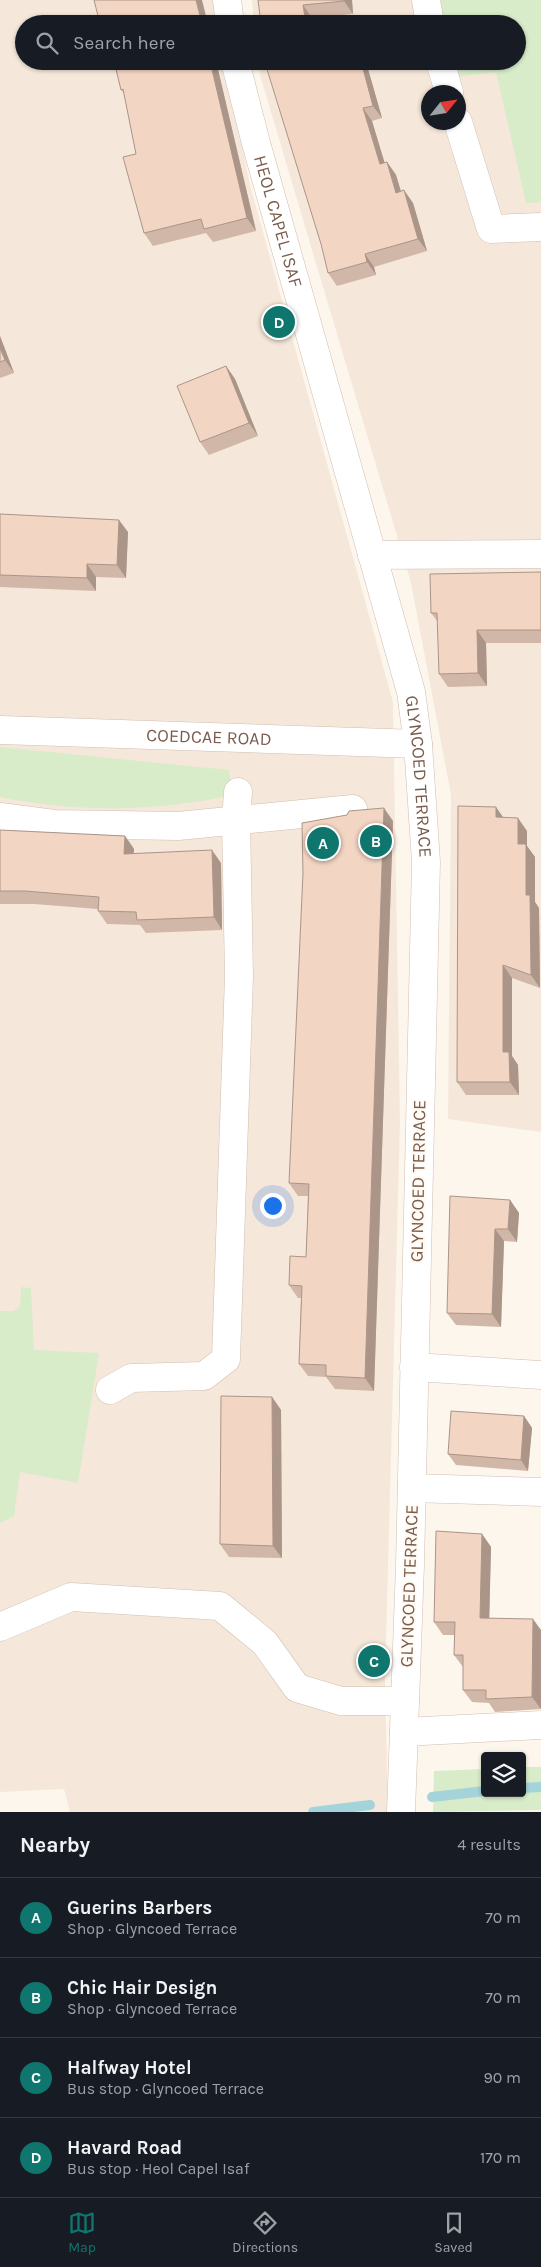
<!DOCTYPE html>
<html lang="en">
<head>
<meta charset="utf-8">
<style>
	:root { --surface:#171b24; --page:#20242c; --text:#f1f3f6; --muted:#9ea1a6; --line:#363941; --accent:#0f766e }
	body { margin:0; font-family:Karla,sans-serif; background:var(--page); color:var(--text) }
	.controls { position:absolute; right:15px; bottom:15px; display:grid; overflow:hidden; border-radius:5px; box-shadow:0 1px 4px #0004 }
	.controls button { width:45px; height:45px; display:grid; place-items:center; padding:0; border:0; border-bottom:1px solid var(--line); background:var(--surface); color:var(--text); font:25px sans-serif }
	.compass { position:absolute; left:421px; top:85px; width:45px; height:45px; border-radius:50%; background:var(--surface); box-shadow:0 1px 4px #0004; rotate:60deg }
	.you { position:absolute; left:272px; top:1205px; width:18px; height:18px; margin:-12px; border:4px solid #fff; border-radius:50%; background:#1a73e8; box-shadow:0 0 0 8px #1a73e833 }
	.badge { display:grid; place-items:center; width:32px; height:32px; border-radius:50%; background:var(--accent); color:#fff; font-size:16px; font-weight:700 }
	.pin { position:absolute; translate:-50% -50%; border:2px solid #fff; box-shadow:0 1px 5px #0006 }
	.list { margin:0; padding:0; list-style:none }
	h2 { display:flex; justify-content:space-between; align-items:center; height:65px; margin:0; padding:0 20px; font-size:21px }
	h2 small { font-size:16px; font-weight:400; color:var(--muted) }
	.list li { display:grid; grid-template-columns:32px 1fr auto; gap:15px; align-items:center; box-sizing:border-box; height:80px; padding:0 20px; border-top:1px solid var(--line) }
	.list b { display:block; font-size:19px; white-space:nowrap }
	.list p { margin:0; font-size:16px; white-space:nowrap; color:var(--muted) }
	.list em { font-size:16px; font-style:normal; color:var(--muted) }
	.icon { flex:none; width:28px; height:28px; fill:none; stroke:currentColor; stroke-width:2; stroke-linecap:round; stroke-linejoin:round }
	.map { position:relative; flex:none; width:541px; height:1812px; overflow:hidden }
	.search { position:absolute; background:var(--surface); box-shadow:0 1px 4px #0004; left:15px; right:15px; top:15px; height:55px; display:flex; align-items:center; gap:12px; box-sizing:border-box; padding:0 18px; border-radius:28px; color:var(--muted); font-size:19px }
	.sheet { height:385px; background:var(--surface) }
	nav { display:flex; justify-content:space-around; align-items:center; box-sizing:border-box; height:70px; border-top:1px solid var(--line); background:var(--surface); font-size:14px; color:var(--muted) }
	nav a { display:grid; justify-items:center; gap:2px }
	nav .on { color:var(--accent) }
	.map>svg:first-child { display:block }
</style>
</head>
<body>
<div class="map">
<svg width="541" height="1812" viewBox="0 0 541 1812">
	<rect width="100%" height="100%" fill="#fdf6ec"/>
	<g fill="#f5e8da" fill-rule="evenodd">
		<path d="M0,0H213L218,24H24V61H225L250,185L393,702L400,1123L385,1679L388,1812H70L64,1789L0,1792Z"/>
		<path d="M252,0H541V1132L448,1119L451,795L411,583L260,75L258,61H517V24H254ZM428,92H458V122H428Z"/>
	</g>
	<g fill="#d8ecc9">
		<path d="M440,0H541V202L526,203L496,72L456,77L452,61H517V24H443Z"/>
		<path d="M0,747L229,770C231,781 231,788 223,797C149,812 74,812 0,797Z"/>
		<path d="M21,1287L31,1288L34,1350L99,1353L78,1483L20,1472L14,1516L0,1523V1311H13L20,1306Z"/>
		<path d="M522,1767H541V1810L433,1812L434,1771L485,1769V1793H522Z"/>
	</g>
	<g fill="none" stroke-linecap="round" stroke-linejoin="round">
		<g stroke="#a5d3da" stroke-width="10">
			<path d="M522,1788L541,1787"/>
			<path d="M432,1797L485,1791"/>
			<path d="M313,1812L370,1805"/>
		</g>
		<g stroke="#d1beb0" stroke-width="29">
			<g id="minor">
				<path d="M227,0L230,24"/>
				<path d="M426,0L430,24"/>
				<path id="s1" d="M235,61L256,143L411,692L418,744L426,862L410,1565L401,1812"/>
				<path d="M440,61L449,92"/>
				<path d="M458,122L491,229L541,227"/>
				<path d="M372,555L541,554"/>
				<path id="s2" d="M0,730L418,744"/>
				<path d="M0,817L54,824L178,826L353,809"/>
				<path d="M414,1367L541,1375"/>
				<path d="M110,1390L131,1378L204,1376L226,1359L239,976L236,821L238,792"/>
				<path d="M412,1488L541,1492"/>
				<path d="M0,1627L71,1597L220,1606L265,1643L297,1688L341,1701H405"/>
				<path d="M404,1732L541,1725"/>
			</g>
		</g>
		<use href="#minor" stroke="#fff" stroke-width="28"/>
	</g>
	<g fill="#d1b7a8">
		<path d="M258,0H352L353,14L312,18L313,24H261Z"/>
		<path d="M114,61H216L256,231L213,242L206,233L153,246L144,233L136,154L124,93L121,90Z"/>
		<path d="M368,69L382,118L372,121L384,163L387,162L396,175L401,191L413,203L427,251L374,267L376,275L337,286L328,273Z"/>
		<path d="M0,336L14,373L0,378Z"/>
		<path d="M226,366L235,379L258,436L209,455L200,442Z"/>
		<path d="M0,514L128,532L126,578L96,577V591L0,587Z"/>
		<path d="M541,572V643H486L487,686L448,687L439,674L438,622L431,613Z"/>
		<path d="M504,818L527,831V846L535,857V902L539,908L540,988L512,978V1056L518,1065L519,1095H466L457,1082Z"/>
		<path d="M393,821L374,1391L335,1389L326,1377L308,1376L299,1364L301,1298H298L289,1285L306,1257L308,1196H298L289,1183Z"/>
		<path d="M0,830L125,836L134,849L133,853L221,863L222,930L146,933L140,925L107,924L98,911V909L34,904H0Z"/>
		<path d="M510,1200L519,1213L517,1242L504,1241L501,1327L456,1325L447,1313Z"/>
		<path d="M272,1397L281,1410L282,1558L229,1557L220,1544Z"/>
		<path d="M524,1416L532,1428L528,1471L456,1465L448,1454Z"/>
		<path d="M482,1534L491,1547L489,1618L541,1630V1709L495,1712L489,1703L472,1702L463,1690V1667L454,1655V1635H443L434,1622Z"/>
	</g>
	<g fill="#aa9588">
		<path d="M196,0H202L208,24H202Z"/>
		<path d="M344,0H352L353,14L344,1Z"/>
		<path d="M303,5L312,18L313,24H306Z"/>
		<path d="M210,61H216L256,231L247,218Z"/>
		<path d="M361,61H363L368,69L382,118L373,106Z"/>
		<path d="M363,108L372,121L389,177L380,164Z"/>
		<path d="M387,162L396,175L405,206L396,193Z"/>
		<path d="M404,190L413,203L427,251L418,239Z"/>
		<path d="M365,254L374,267L376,275L367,262Z"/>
		<path d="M0,336L14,373L5,360L0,348Z"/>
		<path d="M226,366L235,379L258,436L249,423Z"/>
		<path d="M119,520L128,532L126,578L117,565Z"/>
		<path d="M87,564L96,577V591L87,578Z"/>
		<path d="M477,630L486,643L487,686L478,673Z"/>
		<path d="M496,807L505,820L496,817Z"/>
		<path d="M384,808L393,821L374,1391L365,1378Z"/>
		<path d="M518,818L527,831V846L535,857V902L539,908L540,988L531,975L526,895L518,844Z"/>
		<path d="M125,836L134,849L133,866L124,854Z"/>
		<path d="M212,850L221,863L222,930L214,917Z"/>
		<path d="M503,965L512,978V1056L518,1065L519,1095L510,1082L503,1052Z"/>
		<path d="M510,1200L519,1213L517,1242L508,1229Z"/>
		<path d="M495,1229L504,1241L501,1327L492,1314Z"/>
		<path d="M272,1397L281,1410L282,1558L273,1546Z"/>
		<path d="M524,1416L532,1428L528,1471L521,1460Z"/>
		<path d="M482,1534L491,1547L489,1631L480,1618Z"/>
		<path d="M533,1619L541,1630V1709L532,1697Z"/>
	</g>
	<g fill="#f3d5c3" stroke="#aa9588">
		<path d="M94,0H196L202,24H100Z"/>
		<path d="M258,0H344V1L303,5L306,24H261Z"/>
		<path d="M114,61H210L247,218L204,229L201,219L144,233L123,157L136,154L123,89L121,90Z"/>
		<path d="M265,61H311V62L317,61H361L373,106L363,108L380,164L387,162L396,193L404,190L418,239L365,254L367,262L328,273L321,244L266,66Z"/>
		<path d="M0,348L5,360L0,362Z"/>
		<path d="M226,366L249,423L200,442L177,386Z"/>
		<path d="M0,514L119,520L117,565L87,564V578L0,575Z"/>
		<path d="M541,572V630H477L478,673L439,674L437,613H431L430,574Z"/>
		<path d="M458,806L496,807V817L518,818V844H526V895H530L531,975L503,965V1052H509L510,1082H457Z"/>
		<path d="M384,808L365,1378L326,1376V1365L299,1364L302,1286L289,1285L290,1256L306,1257L309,1184L289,1183L303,873L302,823L347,815L349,811Z"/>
		<path d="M0,830L125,836L124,854L212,850L214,917L137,920L136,912L98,911L99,897L25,891H0Z"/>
		<path d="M450,1196L510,1200L508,1229H495L492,1314L447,1313Z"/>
		<path d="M221,1396L272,1397L273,1546L220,1544Z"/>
		<path d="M451,1411L524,1416L521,1460L448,1454Z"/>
		<path d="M436,1531L482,1534L480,1618L533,1619L532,1697L486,1699V1690H463V1655H454L455,1622H434Z"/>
	</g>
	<g text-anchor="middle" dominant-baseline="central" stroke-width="4" stroke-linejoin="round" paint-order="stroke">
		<g font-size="18" fill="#7a5c4d" stroke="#fffaf3">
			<text stroke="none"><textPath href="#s1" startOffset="166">HEOL CAPEL ISAF</textPath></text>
			<text stroke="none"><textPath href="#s2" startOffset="209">COEDCAE ROAD</textPath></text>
			<text stroke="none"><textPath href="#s1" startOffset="740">GLYNCOED TERRACE</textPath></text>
			<text transform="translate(418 1181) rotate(-89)">GLYNCOED TERRACE</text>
			<text transform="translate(409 1586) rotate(-88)">GLYNCOED TERRACE</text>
		</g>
	</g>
</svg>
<div class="controls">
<button><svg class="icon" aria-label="layers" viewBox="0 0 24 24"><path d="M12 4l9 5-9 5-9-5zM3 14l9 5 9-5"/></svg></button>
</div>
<svg class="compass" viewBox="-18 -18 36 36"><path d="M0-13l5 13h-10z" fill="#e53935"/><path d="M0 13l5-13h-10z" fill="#9ea1a6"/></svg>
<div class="you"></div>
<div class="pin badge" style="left:323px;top:843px">A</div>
<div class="pin badge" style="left:376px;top:841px">B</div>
<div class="pin badge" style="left:374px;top:1661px">C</div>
<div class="pin badge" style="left:279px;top:322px">D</div>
<div class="search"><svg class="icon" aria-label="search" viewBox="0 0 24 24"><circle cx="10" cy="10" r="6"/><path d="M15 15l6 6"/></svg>Search here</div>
</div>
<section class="sheet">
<h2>Nearby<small>4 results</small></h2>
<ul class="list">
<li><span class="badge">A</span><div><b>Guerins Barbers</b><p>Shop · Glyncoed Terrace</p></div><em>70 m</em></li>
<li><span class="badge">B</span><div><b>Chic Hair Design</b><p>Shop · Glyncoed Terrace</p></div><em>70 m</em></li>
<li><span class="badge">C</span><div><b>Halfway Hotel</b><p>Bus stop · Glyncoed Terrace</p></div><em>90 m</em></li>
<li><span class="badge">D</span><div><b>Havard Road</b><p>Bus stop · Heol Capel Isaf</p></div><em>170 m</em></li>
</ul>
</section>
<nav>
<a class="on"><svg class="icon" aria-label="map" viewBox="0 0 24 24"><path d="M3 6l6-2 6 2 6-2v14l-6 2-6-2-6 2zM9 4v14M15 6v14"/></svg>Map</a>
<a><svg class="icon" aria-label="directions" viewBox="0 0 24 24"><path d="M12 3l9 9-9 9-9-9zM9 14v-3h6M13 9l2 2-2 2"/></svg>Directions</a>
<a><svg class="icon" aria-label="saved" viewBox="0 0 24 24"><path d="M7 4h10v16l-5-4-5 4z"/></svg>Saved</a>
</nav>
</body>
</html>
